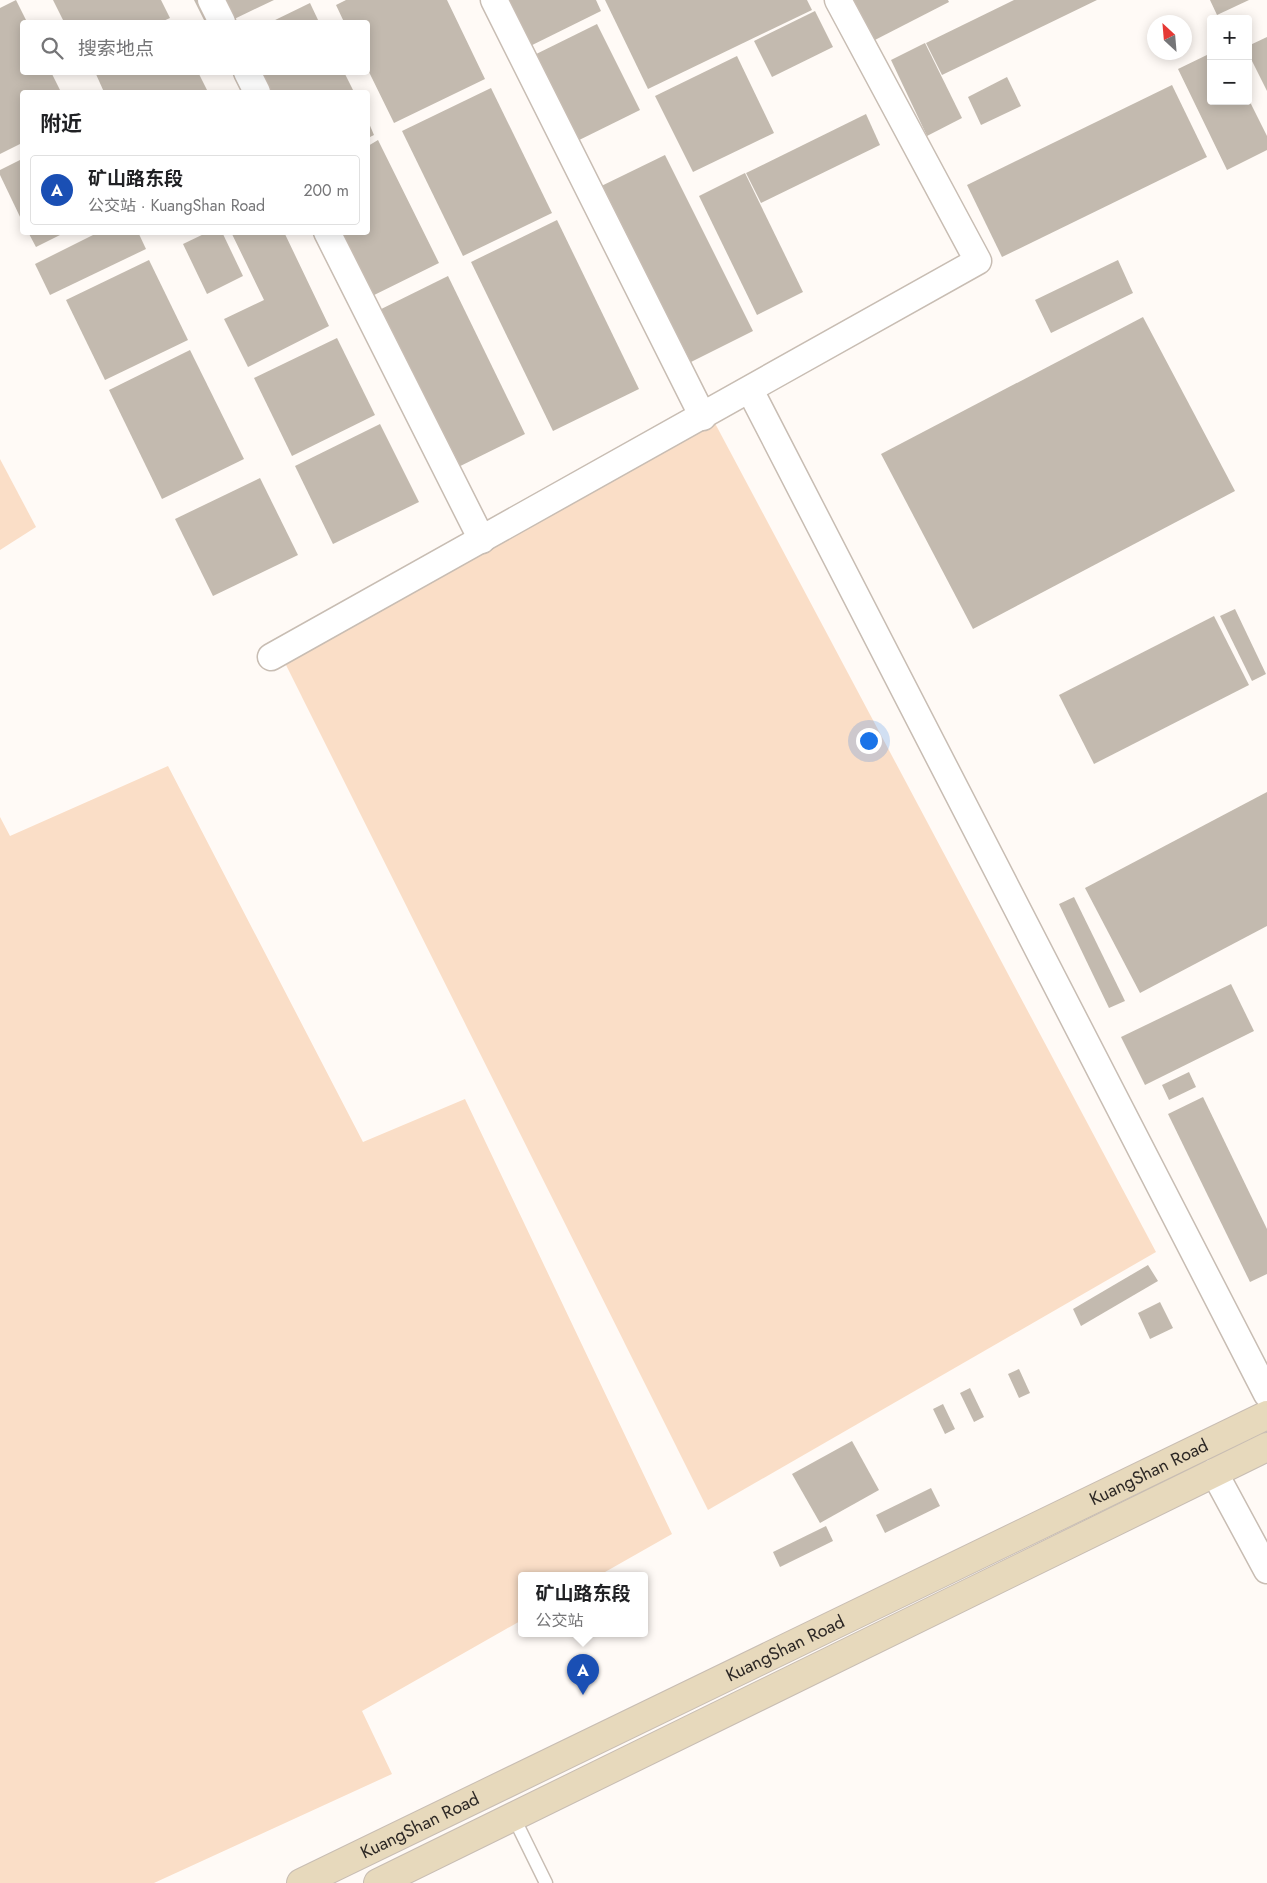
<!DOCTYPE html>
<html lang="zh">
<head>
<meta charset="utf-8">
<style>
	:root { --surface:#fff; --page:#f2f2f2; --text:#202124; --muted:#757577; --line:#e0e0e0; --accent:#0b8043 }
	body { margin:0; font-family:Jost,"Noto Sans SC",sans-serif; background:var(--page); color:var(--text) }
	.controls { position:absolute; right:15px; top:15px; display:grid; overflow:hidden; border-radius:5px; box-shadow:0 2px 12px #0003 }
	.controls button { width:45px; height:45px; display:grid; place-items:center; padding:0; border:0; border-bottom:1px solid var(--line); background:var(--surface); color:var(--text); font:25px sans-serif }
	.compass { position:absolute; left:1147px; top:15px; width:45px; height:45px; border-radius:50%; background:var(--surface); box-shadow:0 2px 12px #0003; rotate:334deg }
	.you { position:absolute; left:868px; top:740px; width:18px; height:18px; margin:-12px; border:4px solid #fff; border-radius:50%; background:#1a73e8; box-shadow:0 0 0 8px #1a73e833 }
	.badge { display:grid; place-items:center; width:32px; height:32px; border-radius:50%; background:var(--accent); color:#fff; font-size:16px; font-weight:700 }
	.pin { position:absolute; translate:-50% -41px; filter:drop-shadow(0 1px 2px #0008) }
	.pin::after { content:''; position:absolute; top:26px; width:18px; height:15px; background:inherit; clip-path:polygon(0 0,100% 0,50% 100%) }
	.popup { position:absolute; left:518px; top:1572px; width:130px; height:65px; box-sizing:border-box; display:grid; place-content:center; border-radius:5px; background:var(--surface); filter:drop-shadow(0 1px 4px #0005); font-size:16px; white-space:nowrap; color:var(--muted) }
	.popup b { font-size:19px; color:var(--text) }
	.popup::after { content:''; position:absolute; left:50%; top:100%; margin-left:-10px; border:10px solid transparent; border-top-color:var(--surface) }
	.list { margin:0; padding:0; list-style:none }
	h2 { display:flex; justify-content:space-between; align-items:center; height:65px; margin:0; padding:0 20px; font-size:21px }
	h2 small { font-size:16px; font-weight:400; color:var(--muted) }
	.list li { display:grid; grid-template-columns:32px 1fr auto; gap:15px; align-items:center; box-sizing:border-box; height:70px; margin:0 10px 10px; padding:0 10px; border:1px solid var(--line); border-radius:5px }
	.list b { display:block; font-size:19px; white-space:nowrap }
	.list p { margin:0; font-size:16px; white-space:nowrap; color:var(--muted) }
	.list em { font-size:16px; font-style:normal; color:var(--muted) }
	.icon { flex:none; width:28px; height:28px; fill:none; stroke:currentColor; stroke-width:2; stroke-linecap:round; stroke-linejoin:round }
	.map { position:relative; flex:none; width:1267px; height:1883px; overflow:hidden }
	.search { position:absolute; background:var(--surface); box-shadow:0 2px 12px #0003; left:20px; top:20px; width:350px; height:55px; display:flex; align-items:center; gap:12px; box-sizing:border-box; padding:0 18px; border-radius:5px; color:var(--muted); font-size:19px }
	.panel { position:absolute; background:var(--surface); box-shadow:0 2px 12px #0003; left:20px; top:90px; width:350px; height:145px; border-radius:5px }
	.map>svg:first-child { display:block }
</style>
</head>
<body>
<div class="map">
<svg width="1267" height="1883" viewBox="0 0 1267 1883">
	<rect width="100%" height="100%" fill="#fffaf6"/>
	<g fill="#fadec7">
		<path d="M709,412L1156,1252L708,1510L280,653Z"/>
		<path d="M0,459L36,527L0,550Z"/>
		<path d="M168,766L363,1142L465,1099L672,1534L598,1576H522V1620L362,1711L392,1774L154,1883H0V817L10,836Z"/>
	</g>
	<g fill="#c3baaf">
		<path d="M16,0L27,22H22V72H51L61,92H22V143L0,154V8Z"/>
		<path d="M53,0H161L170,18L161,22H64Z"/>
		<path d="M194,0H274L228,22H205Z"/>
		<path d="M346,0H447L485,79L394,123L368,70V22H344L336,5Z"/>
		<path d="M482,0H596L601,11L510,56Z"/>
		<path d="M605,0H807L812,10L648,89Z"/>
		<path d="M849,0H948L949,2L871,42Z"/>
		<path d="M1014,0H1097L942,75L926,43Z"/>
		<path d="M1210,0H1249L1217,15Z"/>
		<path d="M310,3L319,22H271Z"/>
		<path d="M815,11L833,47L772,77L754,41Z"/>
		<path d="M597,24L640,110L559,150L516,64Z"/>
		<path d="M1267,37V91L1248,53V46Z"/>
		<path d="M925,43L962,118L927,136L891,60Z"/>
		<path d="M1211,53V101H1248V98L1267,136V150L1227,170L1178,69Z"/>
		<path d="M737,56L774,133L693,172L655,96Z"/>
		<path d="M95,72H198L208,92H104Z"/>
		<path d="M235,72H344L354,92H245Z"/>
		<path d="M1007,77L1021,106L981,125L968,97Z"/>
		<path d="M1172,85L1207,157L1002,257L967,185Z"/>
		<path d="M491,88L552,213L463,256L402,131Z"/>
		<path d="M866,114L880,145L761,203L746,173Z"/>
		<path d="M368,121L374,135L368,138Z"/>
		<path d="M378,140L439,263L360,302L325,232H368V146Z"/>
		<path d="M665,155L753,331L677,369L589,192Z"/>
		<path d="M22,159V221L0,175V170Z"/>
		<path d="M745,173L803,292L757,315L699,196Z"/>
		<path d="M557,220L639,389L553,431L471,262Z"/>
		<path d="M28,232H66L36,247Z"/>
		<path d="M99,232H138L146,249L50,295L35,264Z"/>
		<path d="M208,232H222L243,276L207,294L183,244Z"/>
		<path d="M231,232H284L329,326L248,367L224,319L264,300Z"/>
		<path d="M149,260L188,340L105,380L66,300Z"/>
		<path d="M1118,260L1133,293L1051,333L1035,300Z"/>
		<path d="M448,276L525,434L436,478L359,320Z"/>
		<path d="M1143,317L1235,491L973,629L881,454Z"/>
		<path d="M337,338L375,415L292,456L254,378Z"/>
		<path d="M190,350L244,459L162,499L109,390Z"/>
		<path d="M380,424L419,502L333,544L295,466Z"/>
		<path d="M260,478L298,555L213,596L175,519Z"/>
		<path d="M1235,609L1266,674L1252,681L1220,616Z"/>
		<path d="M1214,616L1249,685L1094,764L1059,695Z"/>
		<path d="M1267,792V926L1140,993L1085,888Z"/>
		<path d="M1074,897L1125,1001L1109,1008L1059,904Z"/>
		<path d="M1231,984L1254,1031L1145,1085L1121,1037Z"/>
		<path d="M1189,1072L1196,1087L1169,1100L1162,1085Z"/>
		<path d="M1203,1097L1267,1229V1274L1250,1282L1168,1114Z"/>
		<path d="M1148,1265L1158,1281L1081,1326L1073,1309Z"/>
		<path d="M1160,1302L1173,1328L1150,1339L1138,1313Z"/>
		<path d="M1019,1369L1030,1393L1019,1398L1008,1374Z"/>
		<path d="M970,1388L984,1417L974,1422L960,1393Z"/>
		<path d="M943,1404L955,1429L945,1434L933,1409Z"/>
		<path d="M852,1441L879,1490L820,1523L792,1474Z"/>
		<path d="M931,1488L940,1506L885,1533L876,1515Z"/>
		<path d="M826,1526L833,1541L780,1567L773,1552Z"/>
	</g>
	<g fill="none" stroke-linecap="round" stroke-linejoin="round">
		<g stroke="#c8bdb3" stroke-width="15">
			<path id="service" d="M513,1816L546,1883"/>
		</g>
		<g stroke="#c8bdb3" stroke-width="29">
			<g id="minor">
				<path d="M211,0L222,22"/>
				<path d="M494,0L703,417"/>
				<path d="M247,72L257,92"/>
				<path d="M327,232L482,540"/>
				<path d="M750,390L1267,1394"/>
				<path d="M271,657L978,261L838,0"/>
				<path d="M1214,1472L1267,1570"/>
			</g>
		</g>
		<g stroke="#c8bdb3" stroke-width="30">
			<g id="secondary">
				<path id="s1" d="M301,1883L1267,1415"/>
				<path d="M378,1883L1267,1447"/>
			</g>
		</g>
		<use href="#service" stroke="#fff" stroke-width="12"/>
		<use href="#minor" stroke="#fff" stroke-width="26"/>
		<use href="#secondary" stroke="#e7d9bc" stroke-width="28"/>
	</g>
	<g text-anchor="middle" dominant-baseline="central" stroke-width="4.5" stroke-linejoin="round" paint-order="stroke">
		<g font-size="18" fill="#2d2825" stroke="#fff">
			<text stroke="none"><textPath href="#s1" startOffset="942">KuangShan Road</textPath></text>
			<text stroke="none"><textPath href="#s1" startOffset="538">KuangShan Road</textPath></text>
			<text stroke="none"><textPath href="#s1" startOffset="132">KuangShan Road</textPath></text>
		</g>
	</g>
</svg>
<div class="controls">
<button>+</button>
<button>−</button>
</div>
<svg class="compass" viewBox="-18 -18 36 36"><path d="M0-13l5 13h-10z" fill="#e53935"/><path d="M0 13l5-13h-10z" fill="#757577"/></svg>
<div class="you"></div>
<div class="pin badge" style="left:583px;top:1695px;background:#1a4fb4">A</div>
<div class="popup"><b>矿山路东段</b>公交站</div>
<div class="search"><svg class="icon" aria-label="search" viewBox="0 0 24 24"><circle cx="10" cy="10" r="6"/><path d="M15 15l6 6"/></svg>搜索地点</div>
<section class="panel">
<h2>附近<small></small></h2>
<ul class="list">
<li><span class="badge" style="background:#1a4fb4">A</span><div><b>矿山路东段</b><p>公交站 · KuangShan Road</p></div><em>200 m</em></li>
</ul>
</section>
</div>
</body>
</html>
